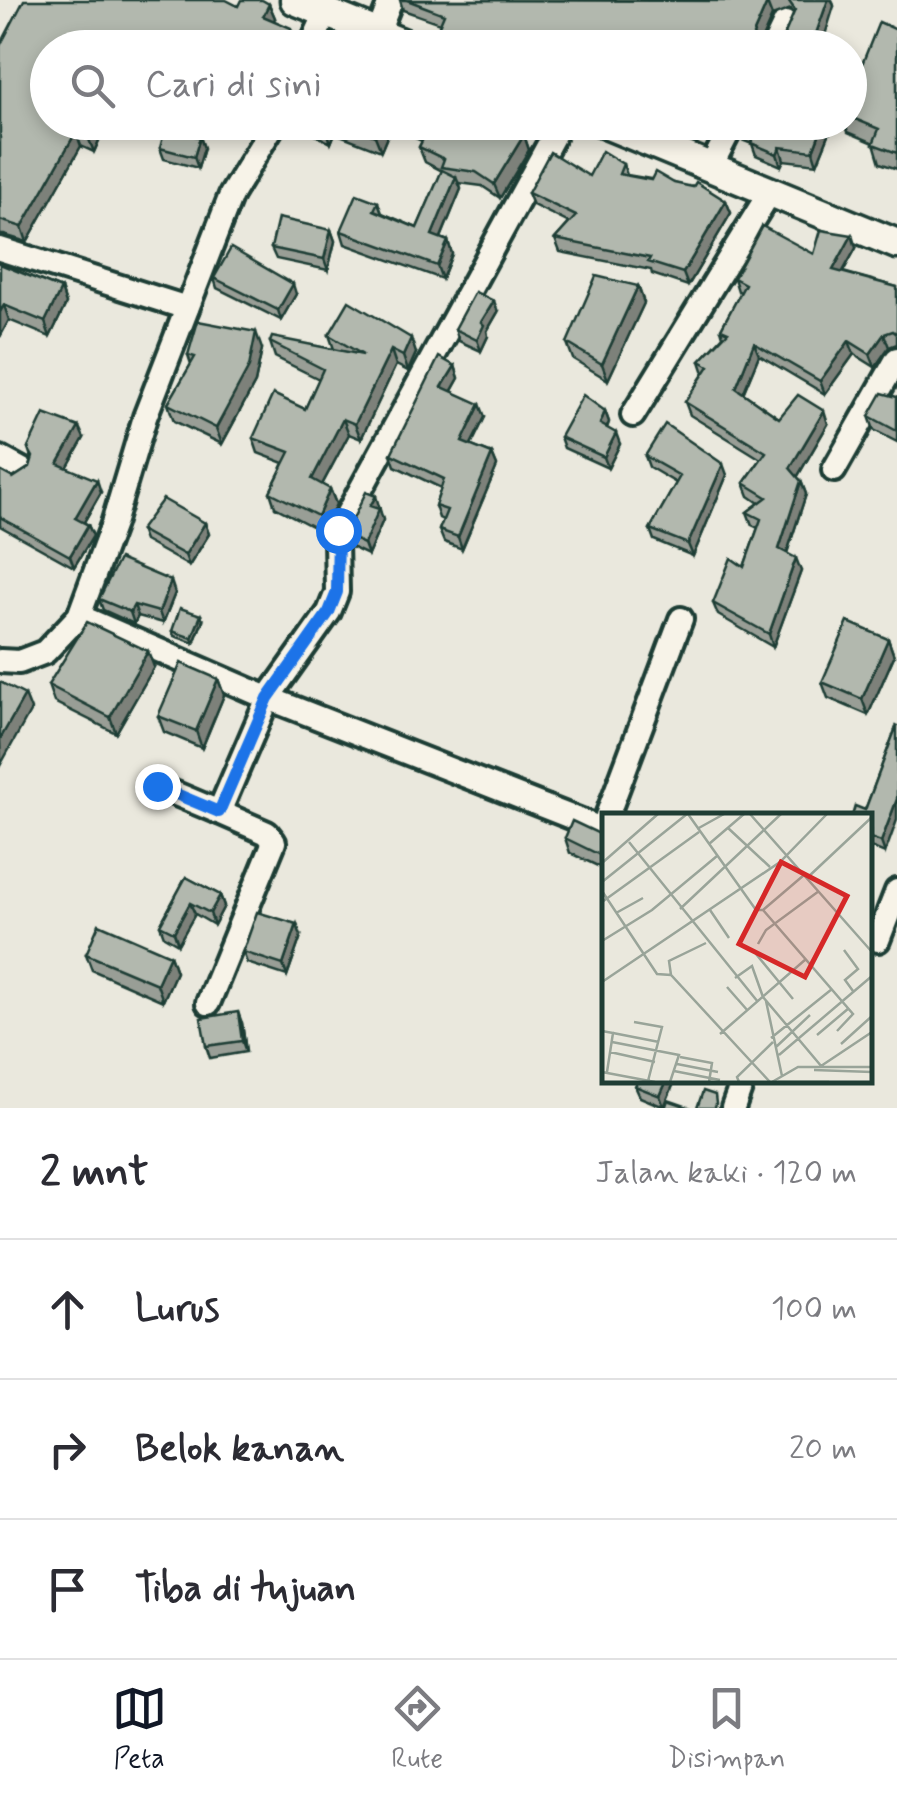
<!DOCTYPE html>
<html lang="id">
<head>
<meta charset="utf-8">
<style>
	:root { --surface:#fff; --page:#f2f2f3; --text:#2b2b33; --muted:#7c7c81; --line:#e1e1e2; --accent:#111827 }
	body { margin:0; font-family:Mynerve,sans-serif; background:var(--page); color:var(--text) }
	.stop { position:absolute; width:30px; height:30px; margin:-22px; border:8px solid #1a73e8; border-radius:50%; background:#fff }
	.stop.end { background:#1a73e8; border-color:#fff; box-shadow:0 2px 10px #0008 }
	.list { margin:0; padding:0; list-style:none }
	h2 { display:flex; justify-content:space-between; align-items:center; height:130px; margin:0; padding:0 40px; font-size:42px }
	h2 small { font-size:32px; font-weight:400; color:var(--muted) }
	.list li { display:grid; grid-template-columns:65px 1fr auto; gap:30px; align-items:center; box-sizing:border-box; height:140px; padding:0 40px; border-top:2px solid var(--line) }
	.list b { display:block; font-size:38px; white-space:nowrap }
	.list em { font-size:32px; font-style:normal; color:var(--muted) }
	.icon { flex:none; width:55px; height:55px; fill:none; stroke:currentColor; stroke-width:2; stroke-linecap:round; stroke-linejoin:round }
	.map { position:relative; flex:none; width:897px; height:1108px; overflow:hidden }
	.search { position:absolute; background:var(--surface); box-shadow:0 5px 15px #0003; left:30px; right:30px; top:30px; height:110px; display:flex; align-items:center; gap:25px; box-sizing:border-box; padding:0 35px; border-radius:55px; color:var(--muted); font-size:38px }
	.sheet { height:550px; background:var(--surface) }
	nav { display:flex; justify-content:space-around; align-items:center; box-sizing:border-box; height:140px; border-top:2px solid var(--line); background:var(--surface); font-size:28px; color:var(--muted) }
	nav a { display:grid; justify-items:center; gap:5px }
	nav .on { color:var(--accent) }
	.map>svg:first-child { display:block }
</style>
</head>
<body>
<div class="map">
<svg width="897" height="1108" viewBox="0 0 897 1108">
	<rect width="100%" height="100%" fill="#eae8dd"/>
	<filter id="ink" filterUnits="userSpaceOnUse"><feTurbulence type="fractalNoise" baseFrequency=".01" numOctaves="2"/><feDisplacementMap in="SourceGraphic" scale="20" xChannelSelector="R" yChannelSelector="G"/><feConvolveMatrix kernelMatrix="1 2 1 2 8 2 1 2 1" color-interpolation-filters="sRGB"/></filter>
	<g filter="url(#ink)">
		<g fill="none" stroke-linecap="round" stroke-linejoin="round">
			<g stroke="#1f3d34" stroke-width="30">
				<g id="minor">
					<path d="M378,33L391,0"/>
					<path d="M310,48L326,13"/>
					<path d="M773,48L785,23"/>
					<path d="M710,168L734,122"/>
					<path d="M0,249L187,308"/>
					<path d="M633,415L770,192"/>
					<path d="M0,458L22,470"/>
					<path d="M834,470L897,359"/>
					<path d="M79,616L268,698L604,830"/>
					<path d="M0,661L19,662L45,652L79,616L113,524L145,417L231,195L275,122"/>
					<path d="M157,786L219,812"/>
					<path d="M607,816L681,619"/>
					<path d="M878,940L897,891"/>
					<path d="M208,1003L274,842L267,833L219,812L268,698L329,612L337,592L336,540L343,522L561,122"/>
					<path d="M733,1108L743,1080"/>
				</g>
			</g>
			<g stroke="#1f3d34" stroke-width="35">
				<g id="major">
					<path d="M295,0L414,48"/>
					<path d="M601,122L897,244"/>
				</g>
			</g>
			<use href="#minor" stroke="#f7f3e8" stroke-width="22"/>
			<use href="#major" stroke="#f7f3e8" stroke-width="28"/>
		</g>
		<g fill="#999e96" stroke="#1f3d34" stroke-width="2.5">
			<path d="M400,0H832L834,6L781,43L794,14L791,9L772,16L759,46L763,48H463L442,40L438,28L440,23L403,10Z"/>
			<path d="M269,4L275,18L48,48V122H107L94,152L81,146L27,242L4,235H0V46L238,6Z"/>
			<path d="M897,30V169L880,163L874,143L848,132L845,122H850V94Z"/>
			<path d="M290,122H501L524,135L529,150L500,198L482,186L459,183L461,189L441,238L448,241L452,254L442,279L345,244L341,231L378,202L382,213L417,228L442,171L425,162L419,147L422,141L391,127L381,151L335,133L331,143Z"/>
			<path d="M834,122L817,164L784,160L781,166L756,155L752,144L742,140L737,127Z"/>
			<path d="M200,137L204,148L198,168L164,159L160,148Z"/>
			<path d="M623,164L627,175L674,183L726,201L731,213L688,286L652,274L651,270L560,252L555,239L569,223L533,205L528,193L589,176Z"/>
			<path d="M331,230L335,241L328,270L276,259L271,248Z"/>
			<path d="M856,248L843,272L897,287V344L889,347L875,367L854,354L825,394L759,355L743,393L779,418L828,424L797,477L801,481L806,494L787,553L801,571L773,647L718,615L713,603L744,567L758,528L752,525L747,512L759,503L749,496L744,483L761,459L690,415L685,402L704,373L700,361L723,336L721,329L741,292L738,291L734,278L814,254Z"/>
			<path d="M0,264L61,289L66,304L50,337L9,320L0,337Z"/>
			<path d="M214,278L296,294L281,320L217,288Z"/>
			<path d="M638,286L644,303L608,380L573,359L567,343Z"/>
			<path d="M498,312L487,331L488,336L481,351L459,341L455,329Z"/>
			<path d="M329,335L416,353L408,371L396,365L361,439L349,434L322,485L330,489L336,504L323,532L275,507L270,492L284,463L258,453L253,438L305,409L319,379L275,357L270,342L334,349Z"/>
			<path d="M262,349L255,383L222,444L174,421L168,404L191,364L188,355Z"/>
			<path d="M455,366L459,378L452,391L485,417L471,446L492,454L497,466L462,549L444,542L439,530L443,520L439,518L435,506L441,488L395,466L391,454Z"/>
			<path d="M897,397V442L874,430L869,416Z"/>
			<path d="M605,411L609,422L607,428L620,444L608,468L564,448L560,437Z"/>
			<path d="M84,438L67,467L101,492L84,522L88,525L93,536L74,567L0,526V471L13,478L30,467L32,460L28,448Z"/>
			<path d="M645,456L727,475L693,556L654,540L650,529L676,483L649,467Z"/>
			<path d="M380,507L379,509L383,520L368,555L351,547L347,536Z"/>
			<path d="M205,523L209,534L189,566L144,541L140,530Z"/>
			<path d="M175,593L163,623L138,616L134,624L103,610L99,599Z"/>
			<path d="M203,620L194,643L174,636L172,631Z"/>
			<path d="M888,639L894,656L868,715L828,698L822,682Z"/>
			<path d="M154,667L116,733L54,702L48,685Z"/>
			<path d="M218,679L224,695L202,748L164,732L158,716Z"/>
			<path d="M897,725L885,853L870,847V816L865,810Z"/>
			<path d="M604,836V869L570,853L565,838Z"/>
			<path d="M186,877L220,895L224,906L214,925L195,914L178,944L164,936L160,925Z"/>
			<path d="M301,936L287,976L247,963L243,952Z"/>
			<path d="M86,954L170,955L176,972L163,1001L92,970Z"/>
			<path d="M242,1023L246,1052L210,1058L206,1046Z"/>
			<path d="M638,1080H673L674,1083L664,1107L640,1097L635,1086Z"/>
		</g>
		<g fill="#7d817a" stroke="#1f3d34" stroke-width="2.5">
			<path d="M828,0H832L834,6L821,48H813L812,45Z"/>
			<path d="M767,3L772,16L758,48L753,35Z"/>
			<path d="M269,4L275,18L269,31L263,16Z"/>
			<path d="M553,34L558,48H548Z"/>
			<path d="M485,37L489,48H482L480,43Z"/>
			<path d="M95,122H107L94,152L88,137Z"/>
			<path d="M328,122H332L335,133L331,143L326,128Z"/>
			<path d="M381,122H389L391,127L381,151L375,136Z"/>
			<path d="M824,122H834L817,164L813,151Z"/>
			<path d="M76,132L81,146L27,242L22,227Z"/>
			<path d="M524,135L529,150L500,198L494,184Z"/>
			<path d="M200,137L204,148L198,168L194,157Z"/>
			<path d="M780,147L784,160L781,166L777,154Z"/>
			<path d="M456,177L461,189L437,247L432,235Z"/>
			<path d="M726,201L731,213L688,286L683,273Z"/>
			<path d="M331,230L335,241L328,270L324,259Z"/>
			<path d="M852,235L856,248L837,282L833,270Z"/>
			<path d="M448,241L452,254L442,279L437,266Z"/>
			<path d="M293,284L296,294L281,320L278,310Z"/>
			<path d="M638,286L644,303L608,380L602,364Z"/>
			<path d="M61,289L66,304L50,337L45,322Z"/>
			<path d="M494,301L498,312L487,331L488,336L481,351L477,340L481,322Z"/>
			<path d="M4,305L9,320L0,337V312Z"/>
			<path d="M256,332L262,349L255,383L222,444L216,428Z"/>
			<path d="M884,334L889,347L875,367L870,354Z"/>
			<path d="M411,338L416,353L408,371L403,356Z"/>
			<path d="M849,341L854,354L825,394L820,381Z"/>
			<path d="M754,343L759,355L740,401L736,388Z"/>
			<path d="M391,350L396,365L361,439L355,424Z"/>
			<path d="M455,366L459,378L447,399L442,387Z"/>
			<path d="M480,404L485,417L466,454L462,442Z"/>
			<path d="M605,411L609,422L604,435L600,424Z"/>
			<path d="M824,411L828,424L795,481L790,468Z"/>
			<path d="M343,419L349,434L317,494L312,479Z"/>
			<path d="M79,427L84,438L63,475L58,464Z"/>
			<path d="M616,433L620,444L608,468L604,457Z"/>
			<path d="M492,454L497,466L462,549L458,537Z"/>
			<path d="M723,464L727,475L693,556L688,544Z"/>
			<path d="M97,480L101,492L80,529L75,518Z"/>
			<path d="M801,481L806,494L784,562L779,549Z"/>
			<path d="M330,489L336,504L323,532L318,516Z"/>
			<path d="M376,496L383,520L368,555L364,544L370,506Z"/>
			<path d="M205,523L209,534L189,566L185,555Z"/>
			<path d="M88,525L93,536L74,567L70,556Z"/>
			<path d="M796,558L801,571L773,647L769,634Z"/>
			<path d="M171,581L175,593L163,623L159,612Z"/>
			<path d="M134,605L138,616L134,624L130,612Z"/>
			<path d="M201,615L203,620L194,643L192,638Z"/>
			<path d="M888,639L894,656L868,715L862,699Z"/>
			<path d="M148,651L154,667L116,733L110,717Z"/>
			<path d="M218,679L224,695L202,748L196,731Z"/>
			<path d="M25,695L31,710L1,764L0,739Z"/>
			<path d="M897,799V820L885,853L881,842Z"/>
			<path d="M220,895L224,906L214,925L210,913Z"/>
			<path d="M190,903L195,914L178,944L174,932Z"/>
			<path d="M297,924L301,936L287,976L283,965Z"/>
			<path d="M170,955L176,972L163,1001L157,984Z"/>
			<path d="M238,1012L242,1023L246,1052L242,1041Z"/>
			<path d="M667,1080H673L674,1083L664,1107L660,1096Z"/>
		</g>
		<g fill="#b2b8ae" stroke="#1f3d34" stroke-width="2.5">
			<path d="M24,0H226L238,6L241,0H262L269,4L263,16L291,28L298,47L303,48H48V122H95L88,137L76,132L22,227L0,220V46Z"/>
			<path d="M407,0L737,1L776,0L767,3L753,35L757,44L763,48H602L553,34L548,48H521L485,37L480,43L438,28L444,14Z"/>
			<path d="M788,0H828L812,45L818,48H773L781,43L795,10Z"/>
			<path d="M879,22L897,30V153L873,144L879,129L850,117V94Z"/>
			<path d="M317,41L332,48H308Z"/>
			<path d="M314,122H328L326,128Z"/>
			<path d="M341,122H381L375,136Z"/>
			<path d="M408,122H498L524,135L494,184L476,172L441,167L444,159L419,147L427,131Z"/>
			<path d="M739,122H824L813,151L780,147L777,154L751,143L755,135L737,127Z"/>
			<path d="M165,129L200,137L194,157L160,148Z"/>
			<path d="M602,151L623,164L619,174L651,180L655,172L674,183L693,187L696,182L726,201L683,273L648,262L650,258L555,239L576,216L528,193L550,152L589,176Z"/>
			<path d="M442,170L456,177L432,235L448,241L437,266L341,231L357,194L378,202L374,210L417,228Z"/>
			<path d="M278,218L331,230L324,259L271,248Z"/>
			<path d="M762,226L814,254L821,230L852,235L833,270L897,287V334L893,331L884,334L870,354L849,341L820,381L754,343L736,388L779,418L798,395L824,411L790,468L801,481L779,549L796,558L769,634L713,603L731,558L744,567L761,519L747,512L767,497L744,483L766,452L685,402L709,366L700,361L728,332L721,329L745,284L734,278Z"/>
			<path d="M231,248L293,284L278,310L214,278Z"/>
			<path d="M0,264L61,289L45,322L4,305L0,312Z"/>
			<path d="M596,276L638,286L602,364L567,343Z"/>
			<path d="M475,292L494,301L481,322L484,325L477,340L455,329Z"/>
			<path d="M349,301L411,338L403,356L391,350L355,424L343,419L312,479L330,489L318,516L270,492L290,452L253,438L273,394L305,409L323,369L270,342L272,337L363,355L329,335Z"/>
			<path d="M198,321L256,332L249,367L216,428L168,404L195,357L188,355Z"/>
			<path d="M439,357L455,366L442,387L480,404L462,442L492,454L458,537L439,530L447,510L435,506L444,479L391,454Z"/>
			<path d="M882,393L897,397V431L869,416Z"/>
			<path d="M583,395L605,411L600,424L616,433L604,457L560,437Z"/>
			<path d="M44,414L79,427L58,464L97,480L75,518L88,525L70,556L0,517V471L13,478L30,467L33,457L28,448Z"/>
			<path d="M665,424L723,464L688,544L650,529L680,476L645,456Z"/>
			<path d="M366,492L376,496L370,506L379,509L364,544L347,536V531Z"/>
			<path d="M163,499L205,523L185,555L140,530Z"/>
			<path d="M119,559L171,581L159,612L134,605L130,612L99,599Z"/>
			<path d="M180,608L201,615L192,638L172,631Z"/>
			<path d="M87,622L148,651L110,717L48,685Z"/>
			<path d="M848,622L888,639L862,699L822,682Z"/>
			<path d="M181,663L218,679L196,731L158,716Z"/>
			<path d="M0,682L25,695L0,739Z"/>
			<path d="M897,725V799L881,842L870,838V816H852L855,806L865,810Z"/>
			<path d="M572,821L604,836V857L565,838Z"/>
			<path d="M186,877L220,895L210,913L190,903L174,932L160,925Z"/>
			<path d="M257,912L297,924L283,965L243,952Z"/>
			<path d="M99,924L170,955L157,984L86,954Z"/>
			<path d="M238,1012L242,1041L206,1046L201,1018Z"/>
			<path d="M638,1080H667L660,1096L635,1086Z"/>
			<path d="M703,1091L715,1095L716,1104L715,1108H697Z"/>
			<path d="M668,1100L691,1108H665Z"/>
		</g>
	</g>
	<g fill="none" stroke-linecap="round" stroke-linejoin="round" filter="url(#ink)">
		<path stroke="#1a73e8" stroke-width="12" d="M157,786L219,812L268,698L329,612L337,592L338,530"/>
	</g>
	<g transform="translate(602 813)">
		<rect width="270" height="270" fill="#eae8dd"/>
		<path fill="none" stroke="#99a499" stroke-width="2.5" d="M86,1L154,97H161L251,201L235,218M148,1L270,139M126,15L168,54M95,16L122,1M27,29L156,189M107,31L142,1M0,50L56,1M205,65L270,4M0,69L85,1M0,78L55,161L69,162L168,269M0,89L97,19M78,96L179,1M108,97L127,125M161,97L202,62M14,100L41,85M0,128L50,97L115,43M156,131L164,117L217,78M242,137L256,156L243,167L251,178M154,141L191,186M69,162L67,148L104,130M133,165L150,153L161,184L220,254M0,169L178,49L225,1M125,174L146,198M164,188L180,263M32,209L60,214L46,268M0,218L11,220L5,259M11,220L57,229M118,221L204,146M215,222L247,195M169,225L230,176M10,229L77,242L68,269M239,231L270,203M174,234L208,202M8,239L53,249M177,242L270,163M78,244L110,250L107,269M75,251L116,259M219,253L270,219M212,257L270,259M72,258L118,267M0,259L53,269M137,269L135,264L171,229M170,269L196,254H270M176,269H227"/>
		<path fill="#d62828" fill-opacity="0.15" stroke="#d62828" stroke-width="5" d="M179,49L245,83L203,164L137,131Z"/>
		<rect width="270" height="270" fill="none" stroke="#1f3d34" stroke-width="5"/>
	</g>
</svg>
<div class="stop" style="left:338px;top:530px"></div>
<div class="stop end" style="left:157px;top:786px"></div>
<div class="search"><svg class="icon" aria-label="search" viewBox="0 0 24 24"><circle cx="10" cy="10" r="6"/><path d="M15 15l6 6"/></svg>Cari di sini</div>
</div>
<section class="sheet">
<h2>2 mnt<small>Jalan kaki · 120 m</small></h2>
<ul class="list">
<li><svg class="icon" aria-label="ahead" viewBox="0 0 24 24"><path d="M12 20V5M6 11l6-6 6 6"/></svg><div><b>Lurus</b></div><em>100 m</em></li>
<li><svg class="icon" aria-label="right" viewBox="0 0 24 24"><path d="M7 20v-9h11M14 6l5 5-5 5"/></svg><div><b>Belok kanan</b></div><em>20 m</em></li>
<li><svg class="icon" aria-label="arrive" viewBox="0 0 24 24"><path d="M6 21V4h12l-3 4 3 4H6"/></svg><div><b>Tiba di tujuan</b></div></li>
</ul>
</section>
<nav>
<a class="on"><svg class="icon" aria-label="map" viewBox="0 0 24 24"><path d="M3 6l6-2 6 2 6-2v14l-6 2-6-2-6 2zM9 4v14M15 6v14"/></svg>Peta</a>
<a><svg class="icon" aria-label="directions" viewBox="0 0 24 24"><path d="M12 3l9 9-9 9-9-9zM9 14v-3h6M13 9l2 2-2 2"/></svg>Rute</a>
<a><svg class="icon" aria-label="saved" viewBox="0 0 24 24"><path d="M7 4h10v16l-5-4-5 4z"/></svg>Disimpan</a>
</nav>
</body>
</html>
